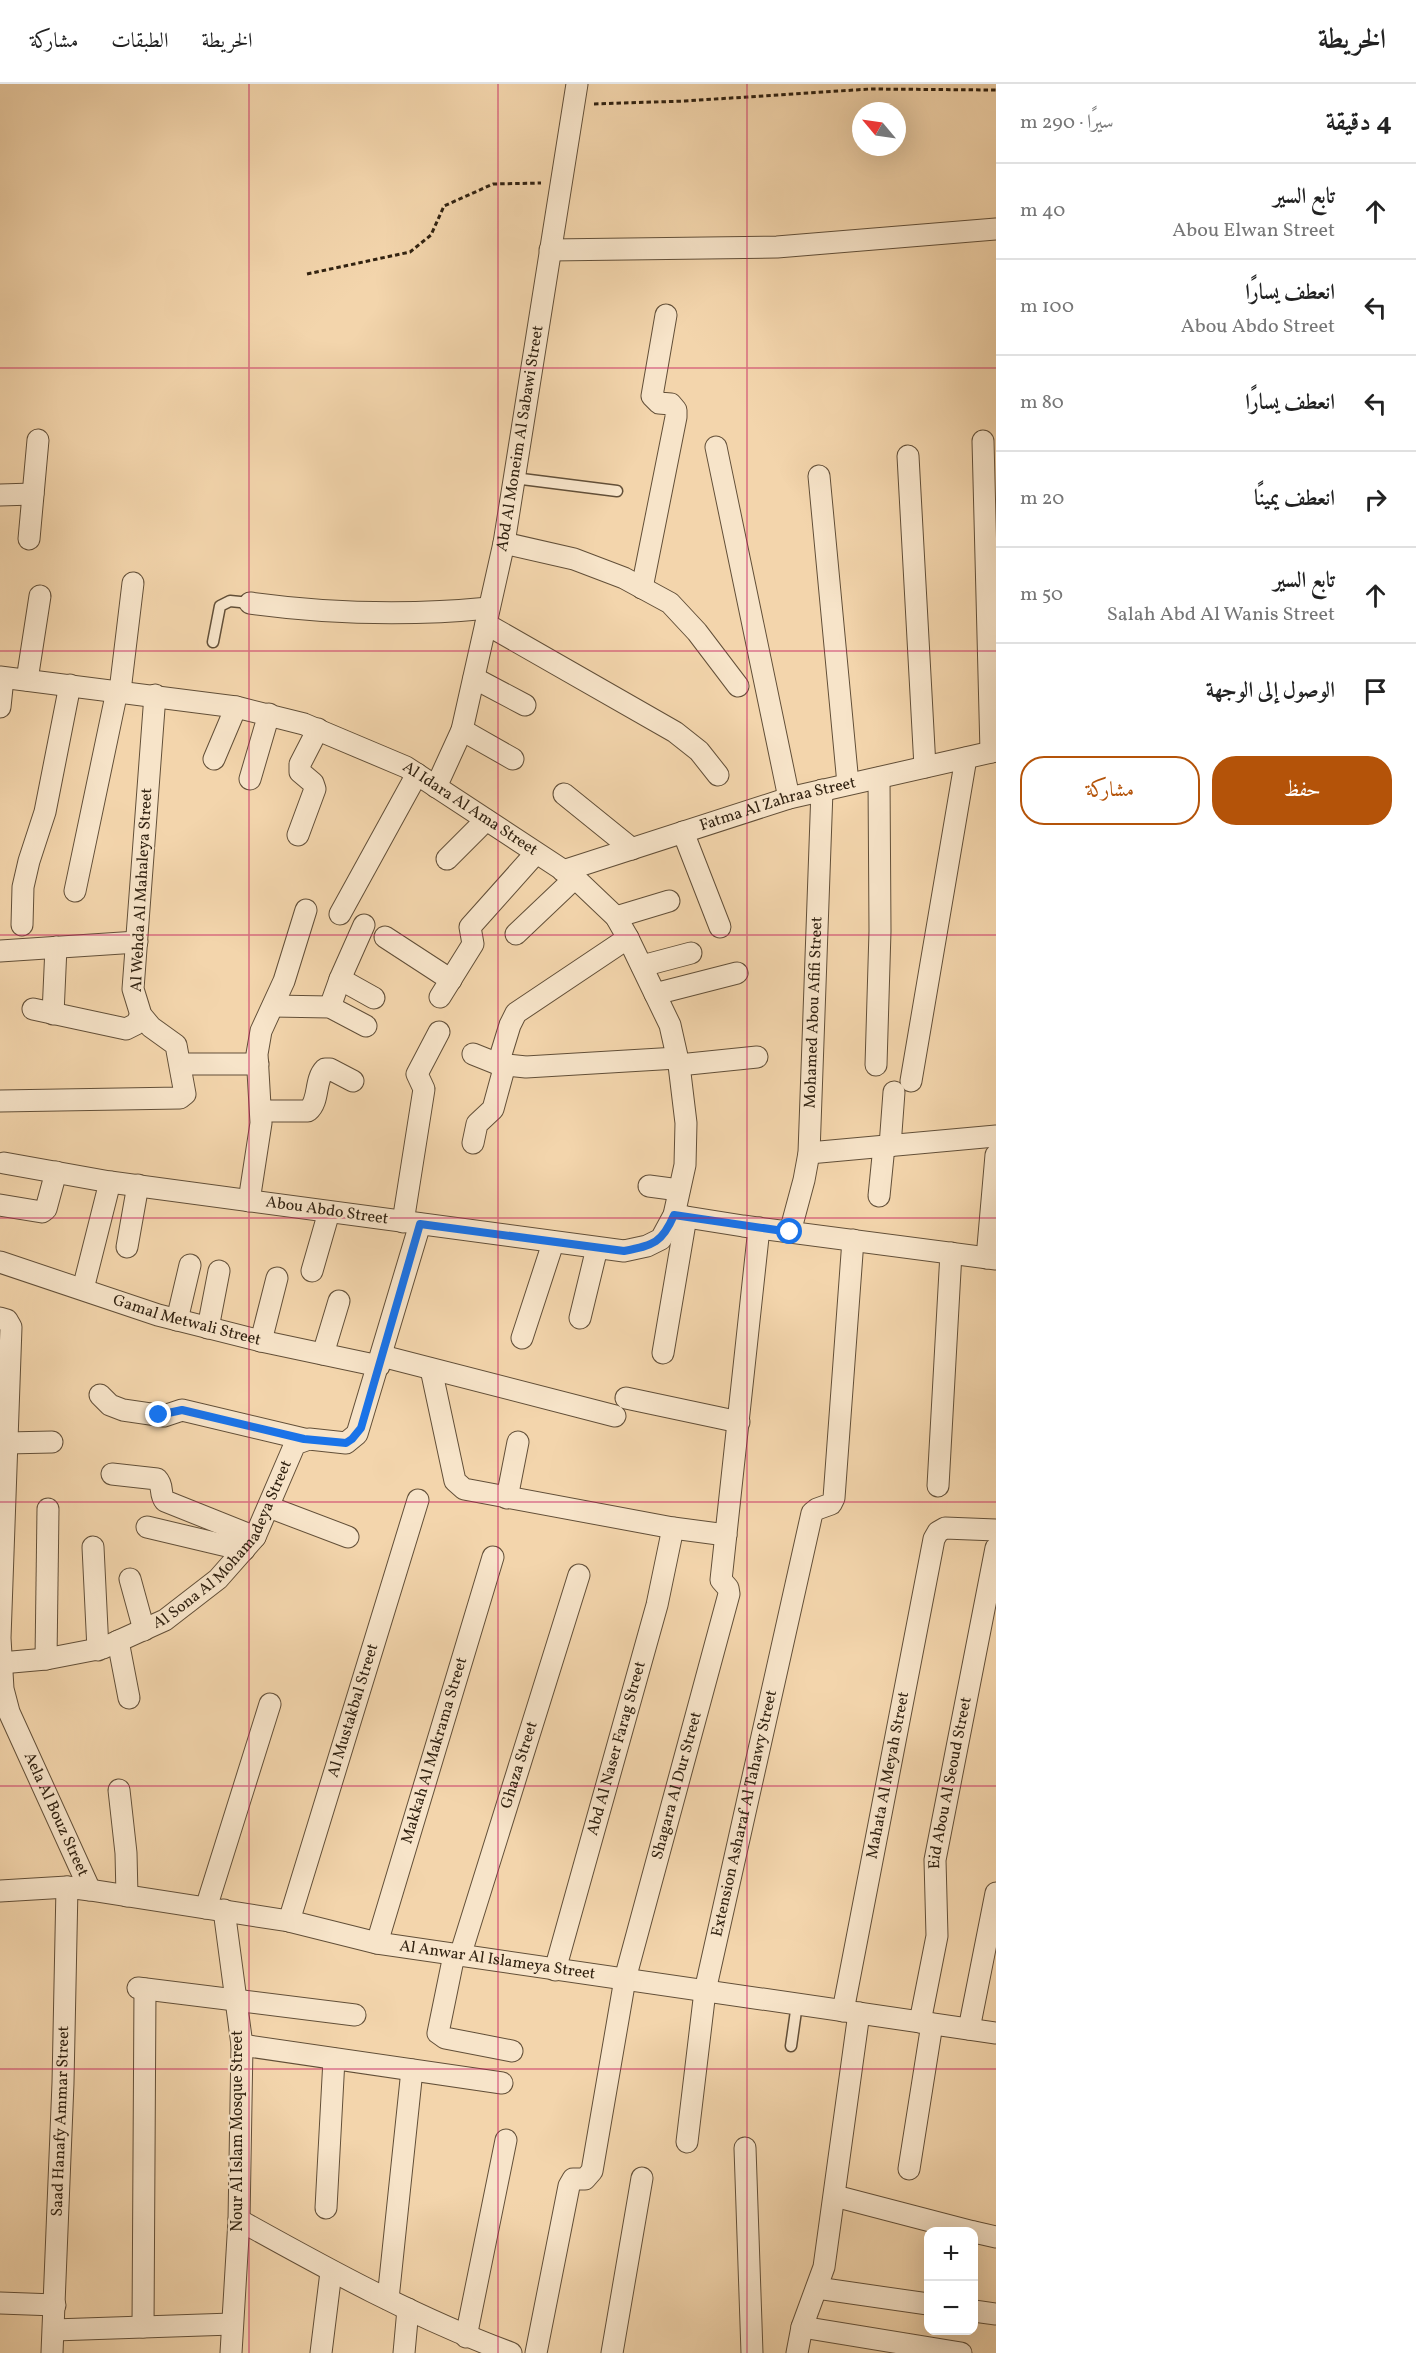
<!DOCTYPE html>
<html lang="ar">
<head>
<meta charset="utf-8">
<style>
	:root { --surface:#fff; --page:#f2f2f2; --text:#222; --muted:#767676; --line:#e0e0e0; --accent:#b45309 }
	body { margin:0; font-family:Vollkorn,Amiri,serif; background:var(--page); color:var(--text); direction:rtl }
	.controls { position:absolute; right:18px; bottom:18px; display:grid; overflow:hidden; border-radius:12px; box-shadow:0 6px 24px #0002 }
	.controls button { width:54px; height:54px; display:grid; place-items:center; padding:0; border:0; border-bottom:2px solid var(--line); background:var(--surface); color:var(--text); font:30px sans-serif }
	.compass { position:absolute; left:852px; top:18px; width:54px; height:54px; border-radius:50%; background:var(--surface); box-shadow:0 6px 24px #0002; rotate:299deg }
	.stop { position:absolute; width:18px; height:18px; margin:-14px; border:4px solid #1a73e8; border-radius:50%; background:#fff }
	.stop.end { background:#1a73e8; border-color:#fff; box-shadow:0 2px 6px #0008 }
	.list { margin:0; padding:0; list-style:none }
	h2 { display:flex; justify-content:space-between; align-items:center; height:78px; margin:0; padding:0 24px; font-size:26px }
	h2 small { font-size:20px; font-weight:400; color:var(--muted) }
	.list li { display:grid; grid-template-columns:39px 1fr auto; gap:18px; align-items:center; box-sizing:border-box; height:96px; padding:0 24px; border-top:2px solid var(--line) }
	.list b { display:block; font-size:22px; white-space:nowrap }
	.list p { margin:0; font-size:20px; white-space:nowrap; color:var(--muted) }
	.list em { font-size:20px; font-style:normal; color:var(--muted) }
	.actions { display:flex; gap:12px; padding:18px 24px }
	.actions a { flex:1; padding:14px 0; border:2px solid var(--accent); border-radius:24px; text-align:center; font-size:21px; color:var(--accent) }
	.actions .main { background:var(--accent); color:#fff }
	.icon { flex:none; width:33px; height:33px; fill:none; stroke:currentColor; stroke-width:2; stroke-linecap:round; stroke-linejoin:round }
	.map { position:relative; flex:none; width:996px; height:2269px; overflow:hidden; direction:ltr }
	header { display:flex; align-items:center; gap:36px; box-sizing:border-box; height:84px; padding:0 30px; background:var(--surface); border-bottom:2px solid var(--line) }
	header strong { font-size:28px }
	nav { display:flex; gap:33px; margin-inline-start:auto; font-size:21px }
	main { display:flex }
	aside { flex:1; background:var(--surface) }
	.map>svg:first-child { display:block }
</style>
</head>
<body>
<header>
<strong>الخريطة</strong>
<nav><a>الخريطة</a><a>الطبقات</a><a>مشاركة</a></nav>
</header>
<main>
<aside>
<h2>4 دقيقة<small>سيرًا · 290 m</small></h2>
<ul class="list">
<li><svg class="icon" aria-label="ahead" viewBox="0 0 24 24"><path d="M12 20V5M6 11l6-6 6 6"/></svg><div><b>تابع السير</b><p>Abou Elwan Street</p></div><em>40 m</em></li>
<li><svg class="icon" aria-label="left" viewBox="0 0 24 24"><path d="M17 20v-9H6M10 6l-5 5 5 5"/></svg><div><b>انعطف يسارًا</b><p>Abou Abdo Street</p></div><em>100 m</em></li>
<li><svg class="icon" aria-label="left" viewBox="0 0 24 24"><path d="M17 20v-9H6M10 6l-5 5 5 5"/></svg><div><b>انعطف يسارًا</b></div><em>80 m</em></li>
<li><svg class="icon" aria-label="right" viewBox="0 0 24 24"><path d="M7 20v-9h11M14 6l5 5-5 5"/></svg><div><b>انعطف يمينًا</b></div><em>20 m</em></li>
<li><svg class="icon" aria-label="ahead" viewBox="0 0 24 24"><path d="M12 20V5M6 11l6-6 6 6"/></svg><div><b>تابع السير</b><p>Salah Abd Al Wanis Street</p></div><em>50 m</em></li>
<li><svg class="icon" aria-label="arrive" viewBox="0 0 24 24"><path d="M6 21V4h12l-3 4 3 4H6"/></svg><div><b>الوصول إلى الوجهة</b></div></li>
</ul>
<div class="actions"><a class="main">حفظ</a><a>مشاركة</a></div>
</aside>
<div class="map">
<svg width="996" height="2269" viewBox="0 0 996 2269">
	<rect width="100%" height="100%" fill="#f3d5ac"/>
	<filter id="stains"><feTurbulence type="fractalNoise" baseFrequency=".00333" numOctaves="4"/><feColorMatrix values="0 0 0 0 .2 0 0 0 0 .09 0 0 0 0 .02 0 0 0 .5 -.17"/></filter>
	<radialGradient id="worn" r=".72"><stop offset=".6" stop-color="#630" stop-opacity="0"/><stop offset="1" stop-color="#630" stop-opacity=".3"/></radialGradient>
	<g fill="none" stroke-linecap="round" stroke-linejoin="round">
		<g stroke="#624f38" stroke-width="13">
			<g id="lane">
				<path d="M514,394L617,407"/>
				<path d="M213,558L220,522L230,517L250,519"/>
				<path d="M791,1962L797,1920"/>
			</g>
		</g>
		<g stroke="#624f38" stroke-width="23">
			<g id="street">
				<path d="M550,166L777,163L996,145"/>
				<path d="M983,357L991,668"/>
				<path d="M716,363L789,714"/>
				<path d="M908,372L925,683"/>
				<path d="M819,392L848,700"/>
				<path d="M0,411L33,410"/>
				<path d="M29,455L38,356"/>
				<path d="M504,459L574,475L624,494L670,519L697,548L738,602"/>
				<path d="M642,504L676,333V326L671,320L659,319L652,312L666,231"/>
				<path d="M250,519C330,530 408,532 489,524"/>
				<path d="M486,540L675,648L699,667L718,691"/>
				<path id="s1" d="M0,593L236,623L304,640L406,683L575,794L616,833L628,854L670,941L679,981L686,1039L685,1081L674,1131L661,1155L647,1162L624,1167L110,1098L4,1079"/>
				<path d="M474,594L525,621"/>
				<path d="M27,596L40,512"/>
				<path d="M120,607L133,499"/>
				<path d="M0,623L3,594"/>
				<path d="M462,646L513,675"/>
				<path d="M214,675L236,623"/>
				<path d="M250,695L269,630"/>
				<path id="s2" d="M436,703L462,646L504,459L577,0"/>
				<path d="M564,710L632,765"/>
				<path d="M683,748L720,843"/>
				<path d="M298,751L315,705L313,699L300,688V680L318,645"/>
				<path d="M447,775L486,736"/>
				<path id="s3" d="M563,787L789,714L996,667"/>
				<path d="M75,807L117,607"/>
				<path d="M340,830L417,690"/>
				<path d="M616,833L669,817"/>
				<path d="M22,841L23,803L29,777L45,728L70,601"/>
				<path d="M516,850L575,794"/>
				<path d="M385,853L451,896"/>
				<path d="M0,867L137,858"/>
				<path d="M642,882L691,869"/>
				<path d="M340,895L374,914"/>
				<path d="M655,910L737,889"/>
				<path d="M440,913L473,860L470,843L536,769"/>
				<path d="M273,922L330,923L366,942"/>
				<path d="M330,923L340,895L364,841"/>
				<path d="M33,925L126,945L136,940L141,931"/>
				<path d="M53,930L56,863"/>
				<path d="M473,970L498,980L526,983L677,974"/>
				<path d="M181,980H258"/>
				<path d="M498,980L510,941L516,929L628,854"/>
				<path d="M679,981L757,973"/>
				<path d="M876,981L880,847L879,694"/>
				<path d="M911,997L966,674"/>
				<path d="M0,1017L180,1014L185,1010L176,961L151,943L141,931L133,905L155,611"/>
				<path d="M261,1027H308C320,1017 314,996 325,985H330L353,997"/>
				<path d="M473,1059L477,1040L493,1025L505,981"/>
				<path d="M890,1062L894,1008"/>
				<path d="M809,1069L996,1052"/>
				<path d="M649,1102L679,1106"/>
				<path d="M879,1112L884,1062"/>
				<path d="M249,1117L261,1039L257,970L261,947L284,897L306,826"/>
				<path d="M0,1121L42,1128L46,1125L56,1088"/>
				<path d="M674,1131L743,1142L996,1175"/>
				<path d="M403,1138L424,1005L417,990L439,948"/>
				<path id="s4" d="M790,1148L804,1096L809,1069L822,706"/>
				<path d="M127,1163L138,1101"/>
				<path d="M987,1174L996,1071"/>
				<path id="s5" d="M0,1178L158,1231L261,1257L379,1282"/>
				<path d="M312,1187L329,1128"/>
				<path d="M83,1205L110,1098"/>
				<path id="s6" d="M0,1234L7,1236L11,1243L0,1554L3,1605L9,1628L90,1806"/>
				<path d="M580,1234L597,1164"/>
				<path d="M177,1236L190,1181"/>
				<path d="M208,1244L219,1187"/>
				<path d="M522,1254L553,1159"/>
				<path d="M261,1257L277,1194"/>
				<path d="M663,1269L686,1133"/>
				<path d="M323,1270L339,1217"/>
				<path d="M382,1272L615,1332"/>
				<path d="M431,1285L455,1397L464,1405L673,1444L726,1451"/>
				<path d="M100,1311L110,1321L123,1326L164,1332L182,1326L304,1355"/>
				<path d="M626,1314L739,1338"/>
				<path d="M7,1359L52,1358"/>
				<path d="M112,1390L157,1395C164,1402 159,1410 165,1417L255,1453"/>
				<path d="M938,1402L951,1169"/>
				<path d="M507,1414L518,1358"/>
				<path d="M269,1423L348,1453"/>
				<path d="M147,1443L244,1466"/>
				<path d="M93,1463L98,1566"/>
				<path d="M130,1495L144,1546"/>
				<path d="M118,1557L129,1614"/>
				<path d="M46,1575L48,1425"/>
				<path id="s7" d="M1,1579L46,1575L103,1564L165,1536L218,1495L255,1453L295,1360L309,1355L346,1359L357,1350L420,1140"/>
				<path d="M119,1706L126,1769L127,1812"/>
				<path id="s8" d="M0,1807L67,1803L90,1806L289,1837L377,1859L996,1949"/>
				<path d="M206,1824L270,1620"/>
				<path d="M224,1826L242,1961L239,2136L231,2269"/>
				<path id="s9" d="M289,1837L418,1416"/>
				<path id="s10" d="M377,1859L493,1473"/>
				<path d="M454,1871L438,1949L445,1954L512,1967"/>
				<path id="s11" d="M460,1872L579,1491"/>
				<path id="s12" d="M555,1886L657,1521L673,1444"/>
				<path d="M138,1904L355,1931"/>
				<path id="s13" d="M843,1927L934,1455L938,1448L945,1444L996,1446"/>
				<path id="s14" d="M920,1938L937,1852L935,1776L996,1464"/>
				<path d="M969,1945L996,1809"/>
				<path d="M242,1961L502,1999"/>
				<path id="s15" d="M687,2058L705,1907L812,1429L817,1425L831,1420L834,1414L853,1156"/>
				<path d="M745,2064L752,2269"/>
				<path d="M909,2085L932,1940"/>
				<path d="M835,2112L973,2148"/>
				<path d="M326,2124L334,1975"/>
				<path d="M239,2136C327,2185 416,2234 511,2269"/>
				<path d="M974,2148L996,2153"/>
				<path d="M817,2204L928,2220"/>
				<path d="M388,2215L412,1986"/>
				<path d="M0,2219L55,2221"/>
				<path d="M974,2227L996,2230"/>
				<path d="M143,2243L145,1905"/>
				<path d="M802,2243L961,2269"/>
				<path d="M54,2246L232,2240"/>
				<path d="M466,2253L506,2056"/>
				<path id="s16" d="M52,2269L63,1999L67,1803"/>
				<path d="M321,2269L331,2188"/>
				<path d="M404,2269L408,2225"/>
				<path id="s17" d="M536,2269L569,2102L573,2095H585L592,2087L625,1895L729,1510L728,1504L721,1496L759,1144"/>
				<path d="M612,2269L642,2094"/>
				<path d="M797,2269L802,2243L824,2183L859,1929"/>
			</g>
		</g>
		<g stroke="#312211" stroke-width="3" stroke-dasharray="4.5 3" stroke-linecap="butt">
			<path d="M594,20L685,17L870,5L996,6"/>
			<path d="M307,190L410,168L431,151L444,122L493,100L541,99"/>
		</g>
		<use href="#lane" stroke="#f7e4c9" stroke-width="10"/>
		<use href="#street" stroke="#f7e4c9" stroke-width="21"/>
	</g>
	<g fill="none" stroke-linecap="round" stroke-linejoin="round">
		<path stroke="#1a73e8" stroke-width="8" d="M159,1331L182,1326L304,1355L346,1359L352,1355L361,1344L420,1140L624,1167C654,1161 662,1159 674,1131L790,1148"/>
	</g>
	<path fill="none" stroke="#c2185b" stroke-width="1.5" stroke-opacity="0.55" d="M249,0V2269M498,0V2269M747,0V2269M0,284H996M0,567H996M0,851H996M0,1134H996M0,1418H996M0,1702H996M0,1985H996"/>
	<g text-anchor="middle" dominant-baseline="central" stroke-width="4.5" stroke-linejoin="round" paint-order="stroke">
		<g font-size="16" fill="#312211" stroke="#f7e4c9">
			<text stroke="none"><textPath href="#s2" startOffset="360">Abd Al Moneim Al Sabawi Street</textPath></text>
			<text stroke="none"><textPath href="#s3" startOffset="225">Fatma Al Zahraa Street</textPath></text>
			<text stroke="none"><textPath href="#s1" startOffset="495">Al Idara Al Ama Street</textPath></text>
			<text transform="translate(142 806) rotate(-87)">Al Wehda Al Mahaleya Street</text>
			<text stroke="none"><textPath href="#s4" startOffset="222">Mohamed Abou Afifi Street</textPath></text>
			<text transform="translate(327 1127) rotate(8)">Abou Abdo Street</text>
			<text stroke="none"><textPath href="#s5" startOffset="196">Gamal Metwali Street</textPath></text>
			<text stroke="none"><textPath href="#s7" startOffset="268">Al Sona Al Mohamadeya Street</textPath></text>
			<text stroke="none"><textPath href="#s9" startOffset="220">Al Mustakbal Street</textPath></text>
			<text stroke="none"><textPath href="#s12" startOffset="230">Abd Al Naser Farag Street</textPath></text>
			<text stroke="none"><textPath href="#s10" startOffset="201">Makkah Al Makrama Street</textPath></text>
			<text stroke="none"><textPath href="#s11" startOffset="200">Ghaza Street</textPath></text>
			<text stroke="none"><textPath href="#s13" startOffset="240">Mahata Al Meyah Street</textPath></text>
			<text stroke="none"><textPath href="#s14" startOffset="242">Eid Abou Al Seoud Street</textPath></text>
			<text stroke="none"><textPath href="#s17" startOffset="596">Shagara Al Dur Street</textPath></text>
			<text stroke="none"><textPath href="#s15" startOffset="334">Extension Asharaf Al Tahawy Street</textPath></text>
			<text stroke="none"><textPath href="#s6" startOffset="514">Aela Al Bouz Street</textPath></text>
			<text stroke="none"><textPath href="#s8" startOffset="504">Al Anwar Al Islameya Street</textPath></text>
			<text stroke="none"><textPath href="#s16" startOffset="232">Saad Hanafy Ammar Street</textPath></text>
			<text transform="translate(238 2047) rotate(-90)">Nour Al Islam Mosque Street</text>
		</g>
	</g>
	<rect width="100%" height="100%" filter="url(#stains)"/>
	<rect width="100%" height="100%" fill="url(#worn)"/>
</svg>
<div class="controls">
<button>+</button>
<button>−</button>
</div>
<svg class="compass" viewBox="-18 -18 36 36"><path d="M0-13l5 13h-10z" fill="#e53935"/><path d="M0 13l5-13h-10z" fill="#767676"/></svg>
<div class="stop" style="left:790px;top:1148px"></div>
<div class="stop end" style="left:159px;top:1331px"></div>
</div>
</main>
</body>
</html>
